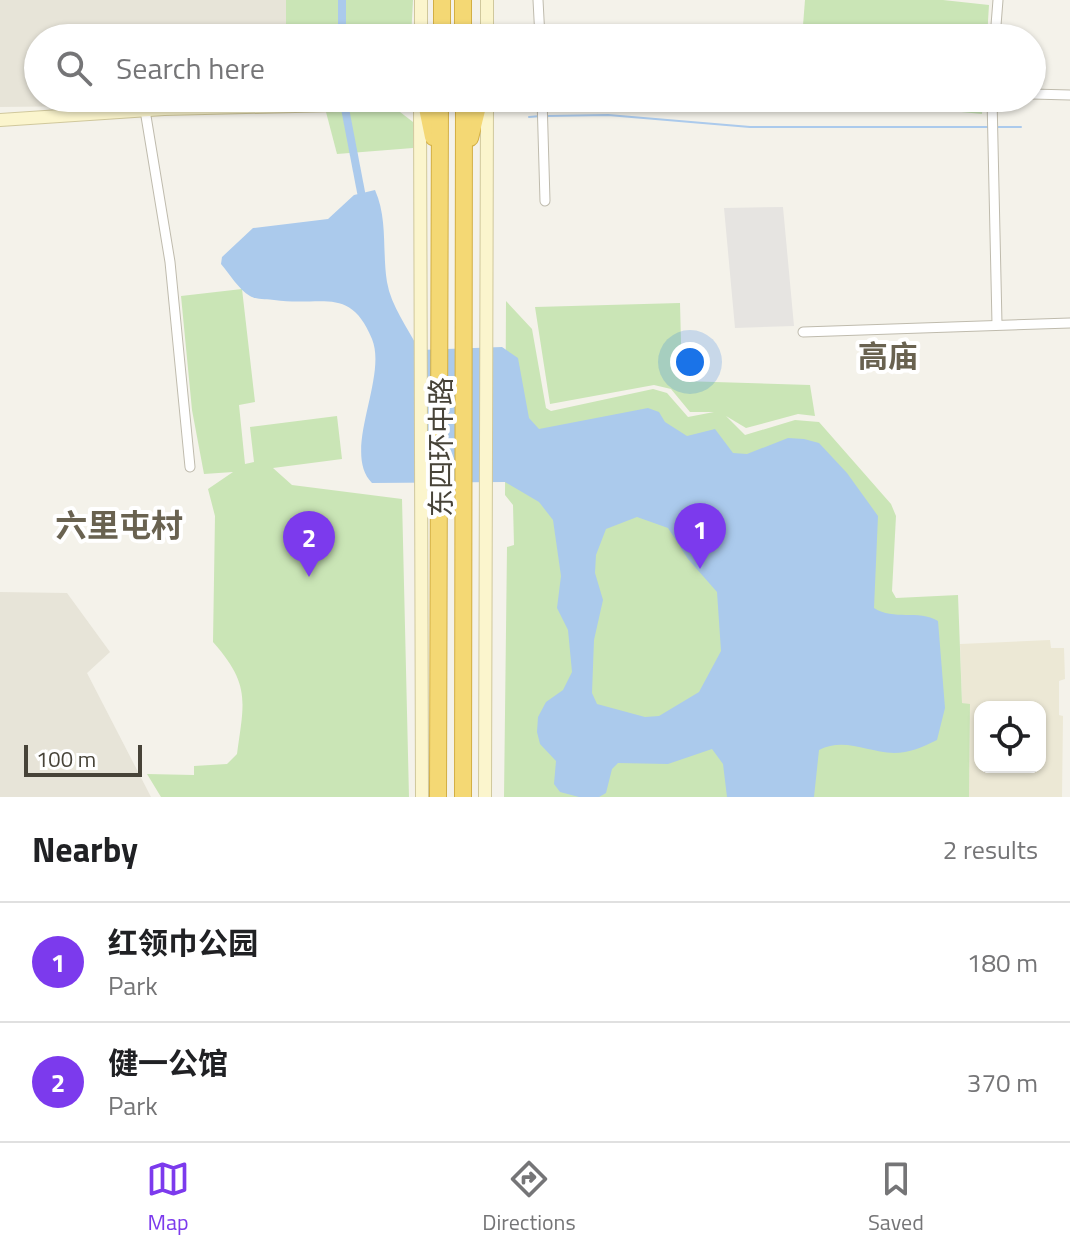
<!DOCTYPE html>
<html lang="en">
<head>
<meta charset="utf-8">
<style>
	:root { --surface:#fff; --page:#f2f2f2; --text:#202124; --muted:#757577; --line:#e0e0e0; --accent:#7c3aed }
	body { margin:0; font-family:"Titillium Web","Noto Sans SC",sans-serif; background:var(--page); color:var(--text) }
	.controls { position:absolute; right:24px; bottom:24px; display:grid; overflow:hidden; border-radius:16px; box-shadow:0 2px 6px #0004 }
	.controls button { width:72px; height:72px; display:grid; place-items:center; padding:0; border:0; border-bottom:2px solid var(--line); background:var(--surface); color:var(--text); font:40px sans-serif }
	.scale { position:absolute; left:24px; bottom:20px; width:118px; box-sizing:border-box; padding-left:8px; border:4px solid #474338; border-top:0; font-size:22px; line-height:28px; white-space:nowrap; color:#474338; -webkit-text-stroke:6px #fff; paint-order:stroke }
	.you { position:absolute; left:690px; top:362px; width:28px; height:28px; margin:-20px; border:6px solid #fff; border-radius:50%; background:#1a73e8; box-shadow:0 0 0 12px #1a73e833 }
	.badge { display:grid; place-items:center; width:52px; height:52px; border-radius:50%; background:var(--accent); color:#fff; font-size:26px; font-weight:700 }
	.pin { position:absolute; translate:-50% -66px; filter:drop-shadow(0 2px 4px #0008) }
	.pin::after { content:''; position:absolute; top:42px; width:28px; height:24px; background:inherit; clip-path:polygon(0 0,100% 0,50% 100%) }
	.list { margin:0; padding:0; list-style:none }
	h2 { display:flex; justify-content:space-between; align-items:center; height:104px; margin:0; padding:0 32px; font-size:34px }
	h2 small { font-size:26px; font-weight:400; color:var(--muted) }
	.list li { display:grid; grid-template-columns:52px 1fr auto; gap:24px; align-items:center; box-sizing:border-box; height:120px; padding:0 32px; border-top:2px solid var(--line) }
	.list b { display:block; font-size:30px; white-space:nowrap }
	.list p { margin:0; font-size:26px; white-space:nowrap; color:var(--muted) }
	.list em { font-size:26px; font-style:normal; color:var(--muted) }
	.icon { flex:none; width:44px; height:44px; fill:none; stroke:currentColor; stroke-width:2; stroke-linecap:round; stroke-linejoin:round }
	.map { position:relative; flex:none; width:1070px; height:797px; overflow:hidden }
	.search { position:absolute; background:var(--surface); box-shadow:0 2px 6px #0004; left:24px; right:24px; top:24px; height:88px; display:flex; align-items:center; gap:20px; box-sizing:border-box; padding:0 28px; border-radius:44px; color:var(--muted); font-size:30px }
	.sheet { height:344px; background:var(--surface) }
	nav { display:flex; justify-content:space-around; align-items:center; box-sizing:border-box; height:112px; border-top:2px solid var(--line); background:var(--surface); font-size:22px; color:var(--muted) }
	nav a { display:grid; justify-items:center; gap:4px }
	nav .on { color:var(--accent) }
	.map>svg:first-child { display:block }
</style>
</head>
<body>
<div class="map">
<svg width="1070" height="797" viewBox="0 0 1070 797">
	<rect width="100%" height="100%" fill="#f4f2ea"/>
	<g fill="#e7e4d8">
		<path d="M0,0H286V38H38V98H137L91,106L0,107Z"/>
		<path d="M0,592L67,593L110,652L87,673L151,797H0Z"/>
	</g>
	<path fill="#ece8d5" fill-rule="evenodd" d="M1050,640L1051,648H1064L1065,679L1059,681V715L1063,716L1062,797H969L970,705L962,703L960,644ZM980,707H1040V767H980Z"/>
	<g fill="#cae5b6">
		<path d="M286,0H413L411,38H286Z"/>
		<path d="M805,0H943L989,5L987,38H802Z"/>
		<path d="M817,98H983L982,114Z"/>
		<path d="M326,112H400L413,122V148L337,154Z"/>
		<path d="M242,289L255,402L239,405L245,464L254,462L250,427L337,416L342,459L273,468L292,485L402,499L409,797H161L147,774L194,775V766L227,764L237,754C244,702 251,685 213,642L215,516L208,489L233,472L204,474L192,410L181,296Z"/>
		<path d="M506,301L532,329L546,408L551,411L653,389L667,393L688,417L714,412H690L671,389L654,385L550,404L535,307L680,303L682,381L810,385L815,416L798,414L746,428L726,416L745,435L795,420L819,422L891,504L896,516L892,591L896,598L958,595L962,703L970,704L969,797H504L507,547L514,545L513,505L505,495Z"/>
	</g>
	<path fill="#e6e4e1" d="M783,207L794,326L735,328L724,208Z"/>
	<path fill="#abcaec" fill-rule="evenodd" d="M375,190C388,219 382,251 387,282C391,306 408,328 419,350L502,347L518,358L529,418L539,429L648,408L659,412L665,422L687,436L715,429L733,453L747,454L788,438L804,439L819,443L847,473L878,516L874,608C894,621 918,609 938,621L945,708L937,740C923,747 909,753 894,753C867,752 844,737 819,750L814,797H727L723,764L712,749L668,764L618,763L612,769L606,793L599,797H579L560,792L554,784L556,761L540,744L537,732L538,717L546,702L563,690L572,672L568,630L557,608L561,576L553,520L539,502L505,482L372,483C341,452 388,378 372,339C350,285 322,307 274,300C268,299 256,300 250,296C239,290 229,273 221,264L222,257L253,228L328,219L354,195ZM637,517L668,528L688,559L717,592L721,651L699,692L659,716L645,717L597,704L592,693L594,640L603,600L595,573L596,555L606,529Z"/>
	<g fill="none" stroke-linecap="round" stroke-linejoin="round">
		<g stroke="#abcaec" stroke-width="2">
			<path d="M547,116L608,115L750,127H988"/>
			<path d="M529,117L541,116"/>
			<path d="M994,127H1021"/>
		</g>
		<g stroke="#abcaec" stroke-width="8">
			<path d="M342,38V0"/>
			<path d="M343,98L361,192"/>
		</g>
		<g stroke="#bfbbad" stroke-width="11">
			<g id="street">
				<path d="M538,0L540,38"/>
				<path d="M995,38L998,0"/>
				<path d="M1032,94L1070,95"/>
				<path d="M542,98L545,201"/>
				<path d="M992,98L997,324"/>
				<path d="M145,110L170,262L190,467"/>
				<path d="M803,332L1070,323"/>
			</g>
		</g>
		<g stroke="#d0c89c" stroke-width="14">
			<g id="secondary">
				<path d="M421,0V38"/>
				<path d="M487,38V0"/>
				<path d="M420,100L422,797"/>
				<path d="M0,120L164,109L420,103"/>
				<path d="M485,797L487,98"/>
			</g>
		</g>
		<g stroke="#d3af44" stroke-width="18">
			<g id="highway">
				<path d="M463,0V38"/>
				<path d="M442,38V0"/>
				<path d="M425,98L433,137"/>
				<path d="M470,138L480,98"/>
				<path d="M438,797L440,98"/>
				<path d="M463,797L464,98"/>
			</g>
		</g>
		<use href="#street" stroke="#fff" stroke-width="9"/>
		<use href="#secondary" stroke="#fbf5cd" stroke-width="12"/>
		<use href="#highway" stroke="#f4d874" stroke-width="16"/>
	</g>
	<g text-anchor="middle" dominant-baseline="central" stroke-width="8" stroke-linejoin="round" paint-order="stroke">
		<g font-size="28" fill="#474338" stroke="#fff">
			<text transform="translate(440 447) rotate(-90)">东四环中路</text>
		</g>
		<g font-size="30" font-weight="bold" fill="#696250" stroke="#fff">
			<text x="888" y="356">高庙</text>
		</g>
		<g font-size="32" font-weight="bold" fill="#696250" stroke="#fff">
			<text x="119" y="525">六里屯村</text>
		</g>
	</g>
</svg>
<div class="controls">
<button><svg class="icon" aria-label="locate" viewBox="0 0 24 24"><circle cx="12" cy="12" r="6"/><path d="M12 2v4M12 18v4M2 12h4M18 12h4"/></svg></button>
</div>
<div class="scale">100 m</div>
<div class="you"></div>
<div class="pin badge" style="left:700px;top:569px">1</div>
<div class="pin badge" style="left:309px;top:577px">2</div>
<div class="search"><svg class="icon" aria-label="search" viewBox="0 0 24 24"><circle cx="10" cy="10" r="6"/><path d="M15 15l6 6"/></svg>Search here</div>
</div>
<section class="sheet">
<h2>Nearby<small>2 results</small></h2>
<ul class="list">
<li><span class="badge">1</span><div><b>红领巾公园</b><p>Park</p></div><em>180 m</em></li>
<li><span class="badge">2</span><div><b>健一公馆</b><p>Park</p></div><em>370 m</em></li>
</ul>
</section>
<nav>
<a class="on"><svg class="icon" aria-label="map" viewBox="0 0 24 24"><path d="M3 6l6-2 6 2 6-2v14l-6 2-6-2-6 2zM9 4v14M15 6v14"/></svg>Map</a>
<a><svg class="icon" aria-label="directions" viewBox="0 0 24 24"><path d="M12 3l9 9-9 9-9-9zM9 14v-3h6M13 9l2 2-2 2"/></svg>Directions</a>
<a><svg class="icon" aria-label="saved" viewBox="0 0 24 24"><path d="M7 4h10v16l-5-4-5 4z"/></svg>Saved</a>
</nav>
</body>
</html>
